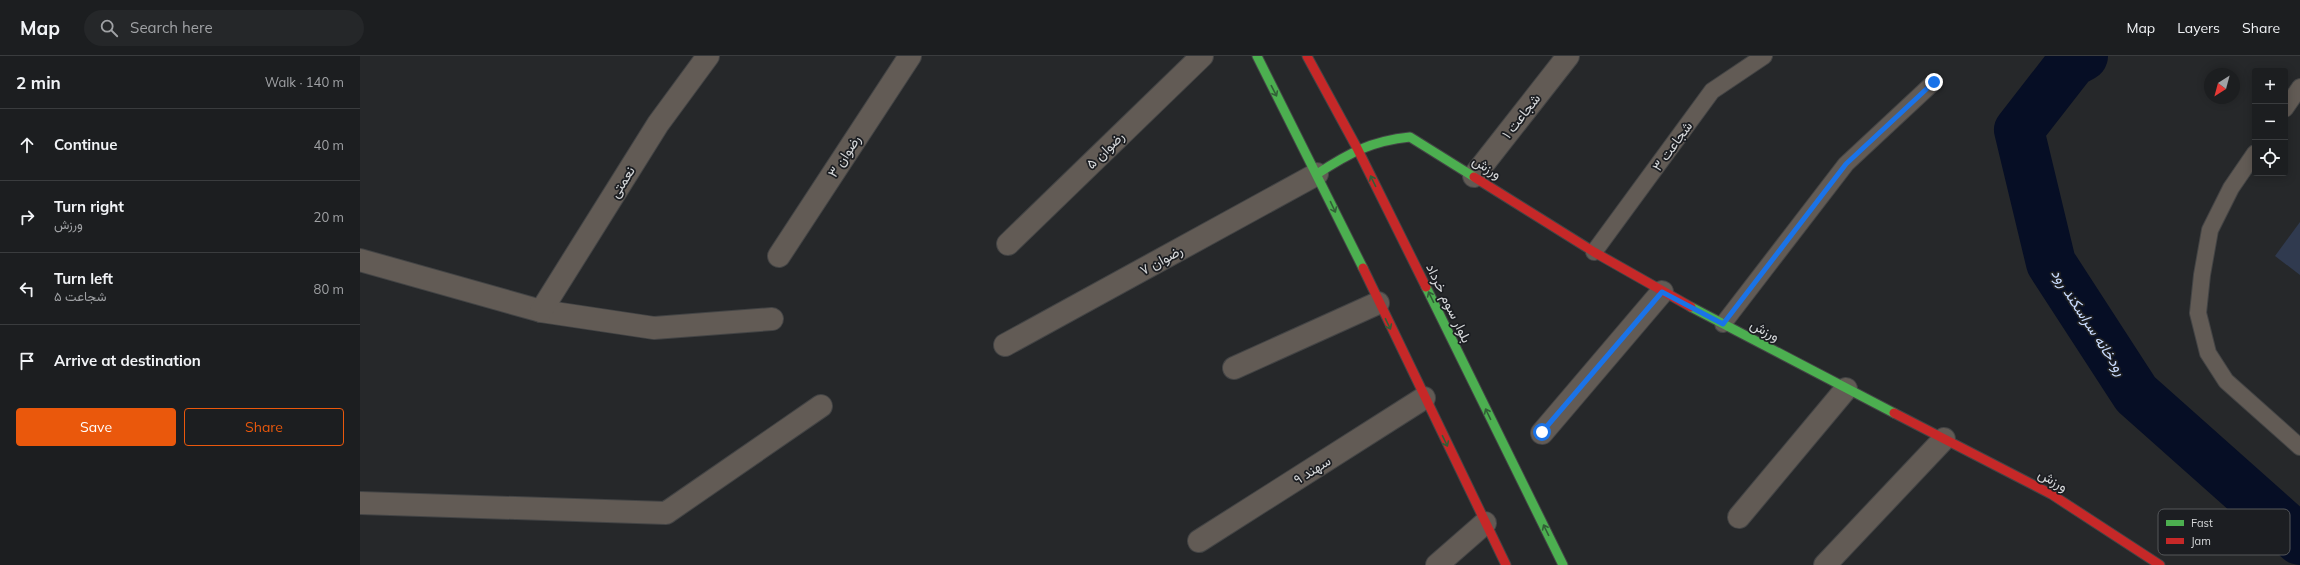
<!DOCTYPE html>
<html lang="en">
<head>
<meta charset="utf-8">
<style>
	:root { --surface:#1c1e20; --page:#252729; --text:#f1f3f6; --muted:#a0a2a5; --line:#3a3c3e; --accent:#ea580c }
	body { margin:0; font-family:Mulish,Vazirmatn,sans-serif; background:var(--page); color:var(--text) }
	.controls { position:absolute; right:12px; top:12px; display:grid; overflow:hidden; border-radius:4px; box-shadow:0 2px 10px #0003 }
	.controls button { width:36px; height:36px; display:grid; place-items:center; padding:0; border:0; border-bottom:1px solid var(--line); background:var(--surface); color:var(--text); font:20px sans-serif }
	.compass { position:absolute; left:1844px; top:12px; width:36px; height:36px; border-radius:50%; background:var(--surface); box-shadow:0 2px 10px #0003; rotate:216deg }
	.stop { position:absolute; width:12px; height:12px; margin:-9px; border:3px solid #1a73e8; border-radius:50%; background:#fff }
	.stop.end { background:#1a73e8; border-color:#fff; box-shadow:0 1px 4px #0008 }
	.list { margin:0; padding:0; list-style:none }
	h2 { display:flex; justify-content:space-between; align-items:center; height:52px; margin:0; padding:0 16px; font-size:17px }
	h2 small { font-size:13px; font-weight:400; color:var(--muted) }
	.list li { display:grid; grid-template-columns:26px 1fr auto; gap:12px; align-items:center; box-sizing:border-box; height:72px; padding:0 16px; border-top:1px solid var(--line) }
	.list b { display:block; font-size:15px; white-space:nowrap }
	.list p { margin:0; font-size:13px; white-space:nowrap; color:var(--muted) }
	.list em { font-size:13px; font-style:normal; color:var(--muted) }
	.actions { display:flex; gap:8px; padding:12px 16px }
	.actions a { flex:1; padding:9px 0; border:1px solid var(--accent); border-radius:4px; text-align:center; font-size:14px; color:var(--accent) }
	.actions .main { background:var(--accent); color:#fff }
	.icon { flex:none; width:22px; height:22px; fill:none; stroke:currentColor; stroke-width:2; stroke-linecap:round; stroke-linejoin:round }
	.map { position:relative; flex:none; width:1940px; height:509px; overflow:hidden }
	header { display:flex; align-items:center; gap:24px; box-sizing:border-box; height:56px; padding:0 20px; background:var(--surface); border-bottom:1px solid var(--line) }
	header strong { font-size:19px }
	nav { display:flex; gap:22px; margin-inline-start:auto; font-size:14px }
	.search { width:280px; height:36px; background:var(--page); display:flex; align-items:center; gap:10px; box-sizing:border-box; padding:0 14px; border-radius:22px; color:var(--muted); font-size:15px }
	main { display:flex }
	aside { flex:1; background:var(--surface) }
	.map>svg:first-child { display:block }
</style>
</head>
<body>
<header>
<strong>Map</strong>
<div class="search"><svg class="icon" aria-label="search" viewBox="0 0 24 24"><circle cx="10" cy="10" r="6"/><path d="M15 15l6 6"/></svg>Search here</div>
<nav><a>Map</a><a>Layers</a><a>Share</a></nav>
</header>
<main>
<aside>
<h2>2 min<small>Walk · 140 m</small></h2>
<ul class="list">
<li><svg class="icon" aria-label="ahead" viewBox="0 0 24 24"><path d="M12 20V5M6 11l6-6 6 6"/></svg><div><b>Continue</b></div><em>40 m</em></li>
<li><svg class="icon" aria-label="right" viewBox="0 0 24 24"><path d="M7 20v-9h11M14 6l5 5-5 5"/></svg><div><b>Turn right</b><p>ورزش</p></div><em>20 m</em></li>
<li><svg class="icon" aria-label="left" viewBox="0 0 24 24"><path d="M17 20v-9H6M10 6l-5 5 5 5"/></svg><div><b>Turn left</b><p>شجاعت ۵</p></div><em>80 m</em></li>
<li><svg class="icon" aria-label="arrive" viewBox="0 0 24 24"><path d="M6 21V4h12l-3 4 3 4H6"/></svg><div><b>Arrive at destination</b></div></li>
</ul>
<div class="actions"><a class="main">Save</a><a>Share</a></div>
</aside>
<div class="map">
<svg width="1940" height="509" viewBox="0 0 1940 509">
	<rect width="100%" height="100%" fill="#26282a"/>
	<path fill="#303a4f" d="M1940,166V219L1915,200Z"/>
	<g fill="none" stroke-linecap="round" stroke-linejoin="round">
		<path stroke="#060e25" stroke-width="50" d="M1723,0L1712,6L1659,74L1691,207L1776,338L1940,484"/>
		<g stroke="#434445" stroke-width="18">
			<g id="lane">
				<path d="M1925,53L1940,31"/>
				<path d="M1895,97L1871,132L1850,174L1842,219L1838,257L1848,297L1866,325L1940,391"/>
				<path d="M1234,196L1352,35L1404,0"/>
				<path d="M1363,268L1486,108L1574,26"/>
			</g>
		</g>
		<g stroke="#434445" stroke-width="24">
			<g id="street">
				<path d="M1114,120L1208,0"/>
				<path d="M648,188L842,0"/>
				<path d="M419,200L550,0"/>
				<path d="M0,204L181,255L294,272L412,263"/>
				<path d="M181,255L298,68L348,0"/>
				<path d="M645,289L957,118"/>
				<path d="M874,312L1018,247"/>
				<path d="M1182,377L1302,236"/>
				<path d="M0,447L306,457L461,350"/>
				<path d="M1379,461L1486,333"/>
				<path d="M839,485L1064,342"/>
				<path d="M1077,509L1125,467"/>
				<path d="M1465,509L1584,383"/>
			</g>
		</g>
		<g stroke="#434445" stroke-width="11">
			<g id="fast">
				<path d="M897,0L1003,212"/>
				<path d="M957,118C989,97 1011,85 1050,81L1114,121"/>
				<path d="M1066,231L1203,509"/>
				<path d="M1331,251L1534,357"/>
			</g>
		</g>
		<g stroke="#434445" stroke-width="11">
			<g id="jam">
				<path d="M947,0L997,92L1066,231"/>
				<path d="M1114,121L1234,196L1331,251"/>
				<path d="M1003,212L1146,509"/>
				<path d="M1534,357L1691,438L1800,509"/>
			</g>
		</g>
		<use href="#lane" stroke="#625b55" stroke-width="16"/>
		<use href="#street" stroke="#625b55" stroke-width="22"/>
		<use href="#fast" stroke="#4caf50" stroke-width="9"/>
		<use href="#jam" stroke="#c62828" stroke-width="9"/>
	</g>
	<defs><path id="oneway-shaft" d="M-6 0H5M1.5-3L5.5 0L1.5 3" fill="none" stroke-width="1.6" stroke-linecap="round" stroke-linejoin="round"/></defs>
	<g stroke="#325f37">
		<use href="#oneway-shaft" transform="translate(914 35) rotate(63)"/>
		<use href="#oneway-shaft" transform="translate(1013 125) rotate(-116)"/>
		<use href="#oneway-shaft" transform="translate(973 151) rotate(65)"/>
		<use href="#oneway-shaft" transform="translate(1071 241) rotate(-116)"/>
		<use href="#oneway-shaft" transform="translate(1028 268) rotate(64)"/>
		<use href="#oneway-shaft" transform="translate(1128 358) rotate(-116)"/>
		<use href="#oneway-shaft" transform="translate(1085 385) rotate(64)"/>
		<use href="#oneway-shaft" transform="translate(1186 474) rotate(-116)"/>
	</g>
	<g fill="none" stroke-linecap="round" stroke-linejoin="round">
		<path stroke="#1a73e8" stroke-width="5" d="M1182,376L1302,236L1363,268L1486,108L1574,26"/>
	</g>
	<g text-anchor="middle" dominant-baseline="central" stroke-width="3.5" stroke-linejoin="round" paint-order="stroke">
		<g font-size="14" fill="#d6d8da" stroke="#1c1e22">
			<text transform="translate(1161 60) rotate(-52)">شجاعت ۱</text>
			<text transform="translate(1312 90) rotate(-54)">شجاعت ۳</text>
			<text transform="translate(745 94) rotate(-44)">رضوان ۵</text>
			<text transform="translate(484 100) rotate(-57)">رضوان ۳</text>
			<text transform="translate(1127 111) rotate(32)">ورزش</text>
			<text transform="translate(262 126) rotate(-58)">نعمتی</text>
			<text transform="translate(801 204) rotate(-29)">رضوان ۷</text>
			<text transform="translate(1089 247) rotate(64)">بلوار سوم خرداد</text>
			<text transform="translate(1405 274) rotate(28)">ورزش</text>
			<text transform="translate(952 414) rotate(-32)">سهند ۹</text>
			<text transform="translate(1693 424) rotate(29)">ورزش</text>
		</g>
		<g font-size="15" font-style="italic" fill="#c9dbfd" stroke="#1c1e22">
			<text transform="translate(1729 266) rotate(57)">رودخانه سراسکند رود</text>
		</g>
	</g>
	<rect x="1798" y="453" width="132" height="46" rx="6" fill="#1c1e22" stroke="#545659" stroke-width="1"/>
	<rect x="1806" y="464" width="18" height="6" fill="#4caf50"/>
	<rect x="1806" y="482" width="18" height="6" fill="#c62828"/>
	<g font-size="11" fill="#d6d8da">
		<text x="1831" y="471">Fast</text>
		<text x="1831" y="489">Jam</text>
	</g>
</svg>
<div class="controls">
<button>+</button>
<button>−</button>
<button><svg class="icon" aria-label="locate" viewBox="0 0 24 24"><circle cx="12" cy="12" r="6"/><path d="M12 2v4M12 18v4M2 12h4M18 12h4"/></svg></button>
</div>
<svg class="compass" viewBox="-18 -18 36 36"><path d="M0-13l5 13h-10z" fill="#e53935"/><path d="M0 13l5-13h-10z" fill="#a0a2a5"/></svg>
<div class="stop" style="left:1182px;top:376px"></div>
<div class="stop end" style="left:1574px;top:26px"></div>
</div>
</main>
</body>
</html>
